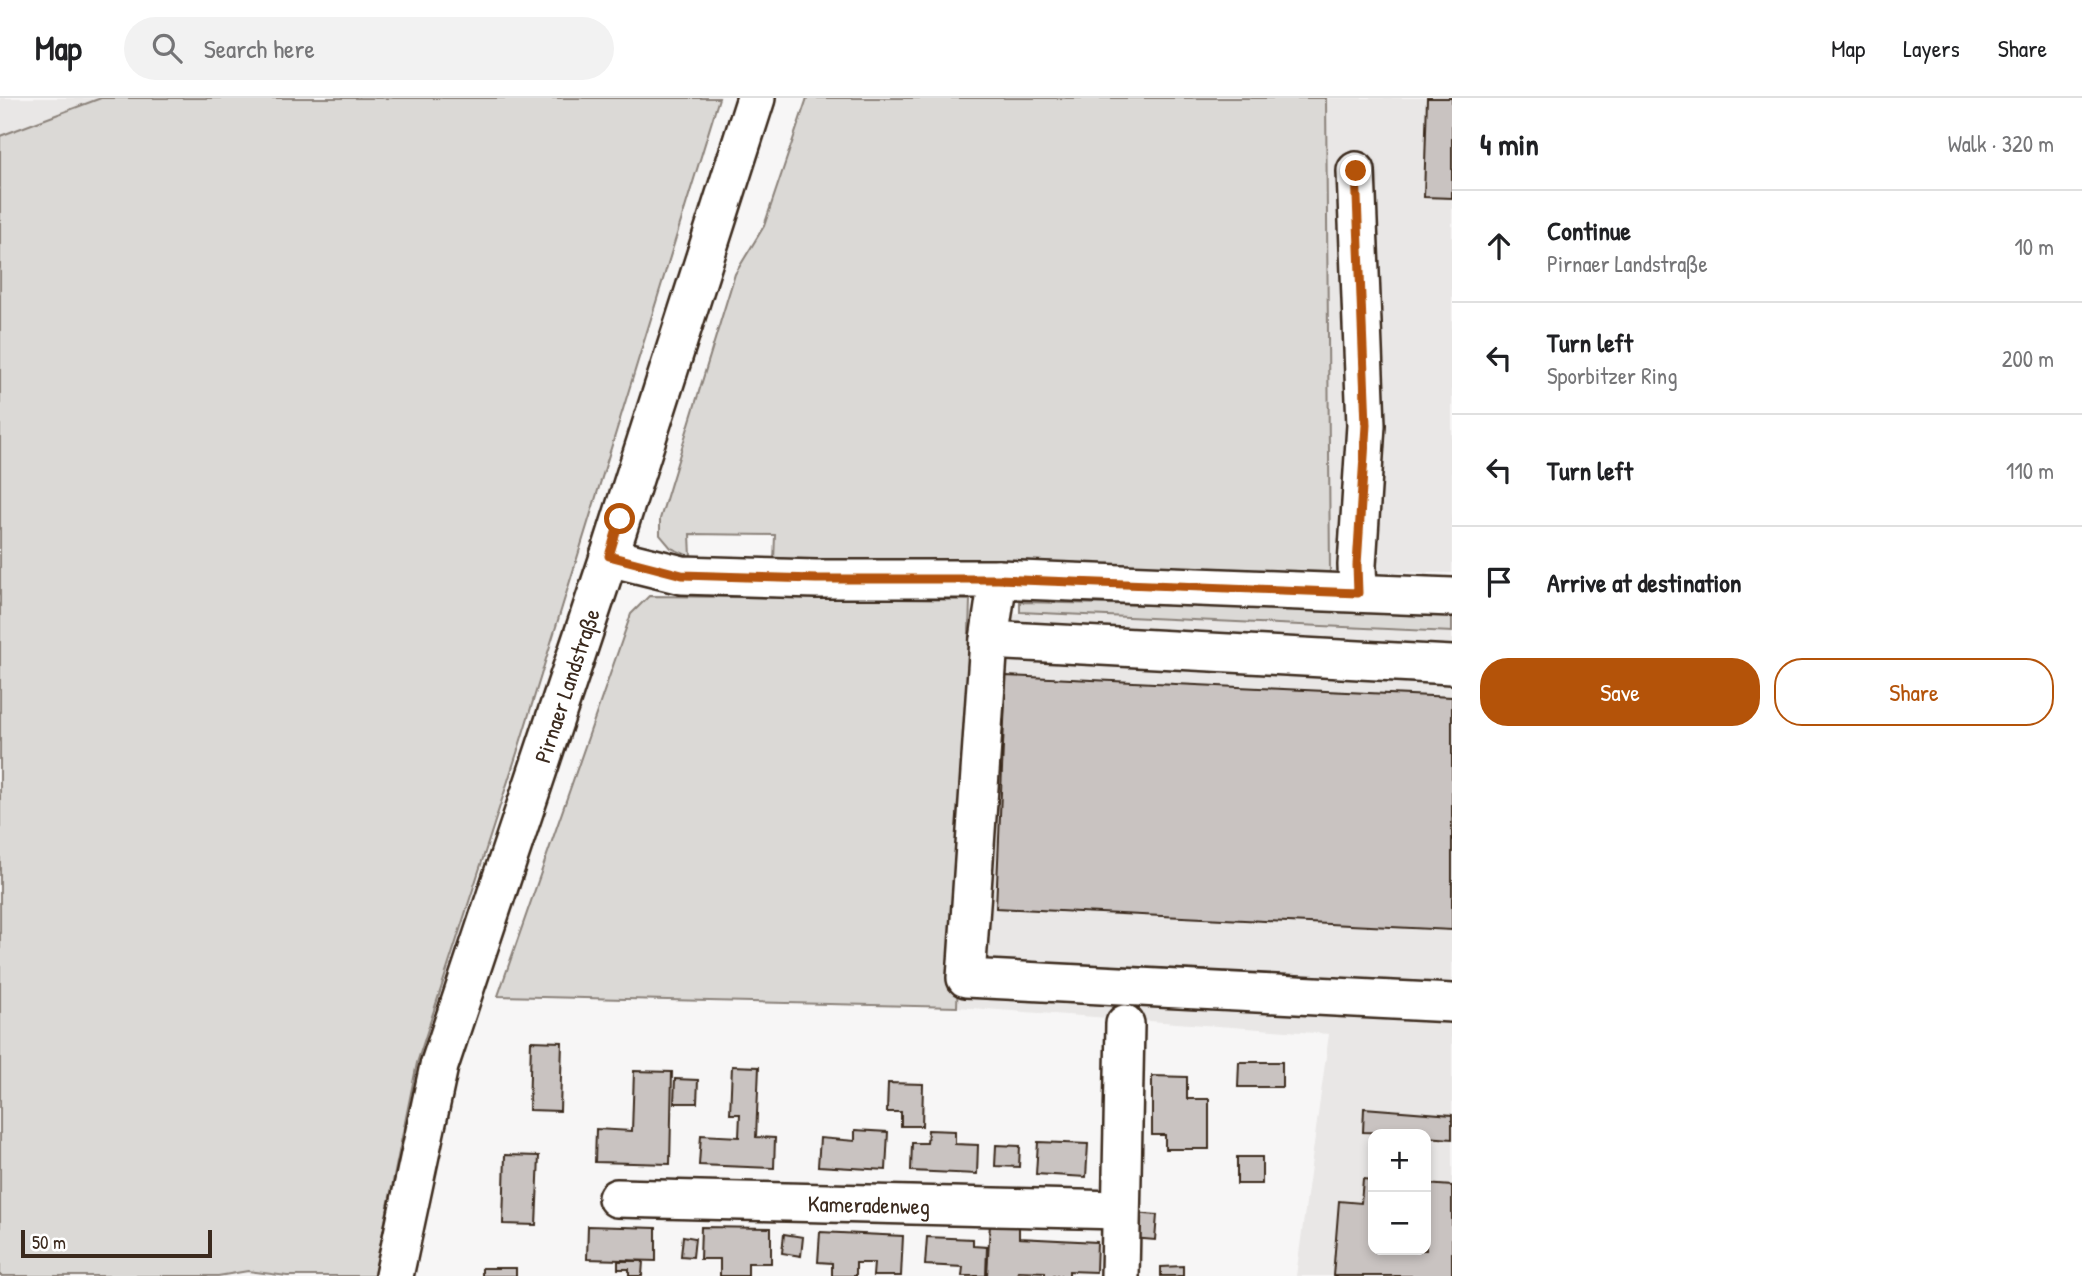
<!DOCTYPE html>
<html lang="en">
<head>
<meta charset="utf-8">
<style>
	:root { --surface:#fff; --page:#f2f2f2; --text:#202124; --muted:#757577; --line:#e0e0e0; --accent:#b45309 }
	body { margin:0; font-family:"Patrick Hand",sans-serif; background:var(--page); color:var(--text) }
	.controls { position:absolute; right:21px; bottom:21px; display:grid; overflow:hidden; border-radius:14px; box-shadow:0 4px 10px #0003 }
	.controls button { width:63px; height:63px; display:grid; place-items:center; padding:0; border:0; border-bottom:2px solid var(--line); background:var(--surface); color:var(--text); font:35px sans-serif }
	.scale { position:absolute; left:21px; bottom:18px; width:191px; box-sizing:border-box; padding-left:7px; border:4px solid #3b2a1e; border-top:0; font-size:19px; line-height:24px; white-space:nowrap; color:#3b2a1e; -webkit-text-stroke:5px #fff; paint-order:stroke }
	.stop { position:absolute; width:21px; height:21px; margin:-16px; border:5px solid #b45309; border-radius:50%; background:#fff }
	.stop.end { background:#b45309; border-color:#fff; box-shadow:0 2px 7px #0008 }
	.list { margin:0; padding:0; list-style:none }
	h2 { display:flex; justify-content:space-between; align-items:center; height:91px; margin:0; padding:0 28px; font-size:30px }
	h2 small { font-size:23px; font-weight:400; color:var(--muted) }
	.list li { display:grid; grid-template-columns:46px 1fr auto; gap:21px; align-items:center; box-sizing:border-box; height:112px; padding:0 28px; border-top:2px solid var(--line) }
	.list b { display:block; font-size:26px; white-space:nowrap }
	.list p { margin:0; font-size:23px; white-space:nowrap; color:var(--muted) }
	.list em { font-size:23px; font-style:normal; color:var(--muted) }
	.actions { display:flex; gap:14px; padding:21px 28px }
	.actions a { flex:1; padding:16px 0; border:2px solid var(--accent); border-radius:28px; text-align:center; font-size:24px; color:var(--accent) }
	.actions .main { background:var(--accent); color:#fff }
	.icon { flex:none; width:38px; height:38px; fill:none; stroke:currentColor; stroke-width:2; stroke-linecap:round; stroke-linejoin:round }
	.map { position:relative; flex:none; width:1452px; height:1178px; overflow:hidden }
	header { display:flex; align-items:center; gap:42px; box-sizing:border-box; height:98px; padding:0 35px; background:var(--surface); border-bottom:2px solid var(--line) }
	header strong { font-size:33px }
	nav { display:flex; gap:38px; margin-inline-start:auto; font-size:24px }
	.search { width:490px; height:63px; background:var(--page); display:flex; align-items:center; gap:18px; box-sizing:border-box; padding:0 24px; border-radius:38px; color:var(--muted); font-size:26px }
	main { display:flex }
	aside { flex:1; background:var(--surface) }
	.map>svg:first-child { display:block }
</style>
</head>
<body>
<header>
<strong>Map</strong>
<div class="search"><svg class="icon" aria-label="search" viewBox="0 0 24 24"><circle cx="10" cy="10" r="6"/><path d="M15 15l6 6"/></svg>Search here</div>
<nav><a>Map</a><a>Layers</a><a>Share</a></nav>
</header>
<main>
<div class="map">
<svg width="1452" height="1178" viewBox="0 0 1452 1178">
	<rect width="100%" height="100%" fill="#f7f6f6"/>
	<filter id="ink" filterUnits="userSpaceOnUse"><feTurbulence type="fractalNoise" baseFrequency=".0143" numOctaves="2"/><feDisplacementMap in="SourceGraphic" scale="14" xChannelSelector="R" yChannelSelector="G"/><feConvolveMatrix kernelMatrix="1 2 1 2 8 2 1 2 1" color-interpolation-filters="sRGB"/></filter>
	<g filter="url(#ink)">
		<g fill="#e9e7e6" fill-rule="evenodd">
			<path d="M0,0H101L0,38Z"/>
			<path d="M1326,0H1452V475L1330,474Z"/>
			<path d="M969,513L1452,534V1178H1296L1329,936L957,909ZM1373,1036H1426V1152H1373Z"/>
		</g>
		<g fill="#dbd9d6" stroke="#8b827a" stroke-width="2">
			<path d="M101,0H719L517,655L417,965L374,1178H287L248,1173L218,1178H0V38Z"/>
			<path d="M807,0H1326L1330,474L774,463L775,437L690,436L691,459L671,450L660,437V421L735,176L764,128Z"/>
			<path d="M649,498L970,502L957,909L498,898L631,516Z"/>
			<path d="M1020,504L1452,514V534L1020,514Z"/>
		</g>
		<g fill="#c9c3c1" stroke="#3b2a1e" stroke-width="2">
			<path d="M1427,0H1452V100L1424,99Z"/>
			<path d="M1006,578L1452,599V832L996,810Z"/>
			<path d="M531,943L562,944L560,1013L529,1012Z"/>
			<path d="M1239,964H1282V989H1238Z"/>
			<path d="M732,968L759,969L756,1039L775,1040L774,1070L699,1067L701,1037L739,1039L740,1016H730Z"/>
			<path d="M634,973L672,974L670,1066L595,1064L596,1031L632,1033Z"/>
			<path d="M1152,978L1187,979V1001H1209V1051H1165V1037H1152Z"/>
			<path d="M675,981L698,982L697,1005H674Z"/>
			<path d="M888,985L923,986L922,1028H901V1014H887Z"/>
			<path d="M1364,1010L1452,1017V1041L1426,1039V1036L1363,1034Z"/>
			<path d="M855,1032L888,1034L886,1072L818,1068L820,1040L855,1043Z"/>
			<path d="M928,1032L955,1033V1046L978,1047L977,1076L911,1073L912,1045H927Z"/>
			<path d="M1038,1044L1088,1046L1086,1079L1036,1076Z"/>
			<path d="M996,1047L1020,1048L1019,1069L995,1068Z"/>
			<path d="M505,1057L539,1058L536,1127L503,1126Z"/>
			<rect x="1237" y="1059" width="25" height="27"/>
			<path d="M1363,1081L1373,1082V1152H1426V1086L1452,1088V1178H1333L1339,1103L1361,1105Z"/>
			<path d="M1134,1115L1157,1117L1155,1142L1132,1140Z"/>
			<path d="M990,1125L1019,1127V1140L1097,1144L1096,1174L1069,1173V1178H1045V1174L1018,1173L1017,1178H987Z"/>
			<path d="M588,1128L656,1130V1163L587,1161Z"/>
			<path d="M701,1129L771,1130V1165H748V1178H720V1161H700Z"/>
			<path d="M820,1134L903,1138L901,1178H873L874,1165H856V1178H832V1165L818,1164Z"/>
			<path d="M784,1136L803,1139L801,1158L782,1155Z"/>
			<path d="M683,1138L695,1140L693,1159L681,1158Z"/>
			<path d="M927,1139L973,1141V1148L987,1149L986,1178H962L963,1169L925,1167Z"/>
			<path d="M618,1163H643L642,1178H629V1171H618Z"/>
			<path d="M1183,1168V1178H1161V1169Z"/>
			<rect x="482" y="1170" width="34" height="8"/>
		</g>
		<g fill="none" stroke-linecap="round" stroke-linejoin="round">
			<g stroke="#3b2a1e" stroke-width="42">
				<g id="minor">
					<path d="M1356,73L1366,327L1357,467L1358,495"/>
					<path d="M609,459L682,477L816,481H998L1452,499"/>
					<path d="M998,481L989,542L966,880L1452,905"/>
					<path d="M989,542L1452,567"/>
					<path id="s1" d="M617,1100L1120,1112"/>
					<path id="s2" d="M394,1178L439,968L609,459L756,0"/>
					<path d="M1120,1178L1125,926"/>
				</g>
			</g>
			<use href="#minor" stroke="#fff" stroke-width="37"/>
		</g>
	</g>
	<g fill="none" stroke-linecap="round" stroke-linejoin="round" filter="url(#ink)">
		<path stroke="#b45309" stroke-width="9" d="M620,421L609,458L682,477L816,481H998L1358,495L1357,467L1366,327L1356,73"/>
	</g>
	<g text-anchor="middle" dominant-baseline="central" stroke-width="7" stroke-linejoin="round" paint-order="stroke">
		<g font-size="23" fill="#3b2a1e" stroke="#fff">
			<text stroke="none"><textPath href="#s2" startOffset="616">Pirnaer Landstraße</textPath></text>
			<text stroke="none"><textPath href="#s1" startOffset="252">Kameradenweg</textPath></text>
		</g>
	</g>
</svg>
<div class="controls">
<button>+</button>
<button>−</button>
</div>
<div class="scale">50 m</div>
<div class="stop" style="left:620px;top:421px"></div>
<div class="stop end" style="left:1356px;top:73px"></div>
</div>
<aside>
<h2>4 min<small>Walk · 320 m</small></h2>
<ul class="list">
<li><svg class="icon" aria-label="ahead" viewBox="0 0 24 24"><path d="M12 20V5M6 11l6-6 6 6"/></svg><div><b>Continue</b><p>Pirnaer Landstraße</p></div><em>10 m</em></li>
<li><svg class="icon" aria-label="left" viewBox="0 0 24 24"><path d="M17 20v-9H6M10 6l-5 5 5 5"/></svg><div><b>Turn left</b><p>Sporbitzer Ring</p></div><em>200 m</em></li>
<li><svg class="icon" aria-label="left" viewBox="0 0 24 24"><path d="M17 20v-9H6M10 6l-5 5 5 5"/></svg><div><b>Turn left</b></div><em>110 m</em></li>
<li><svg class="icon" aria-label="arrive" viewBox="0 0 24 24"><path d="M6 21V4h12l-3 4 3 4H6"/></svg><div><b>Arrive at destination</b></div></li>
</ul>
<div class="actions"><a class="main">Save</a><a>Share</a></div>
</aside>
</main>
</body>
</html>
